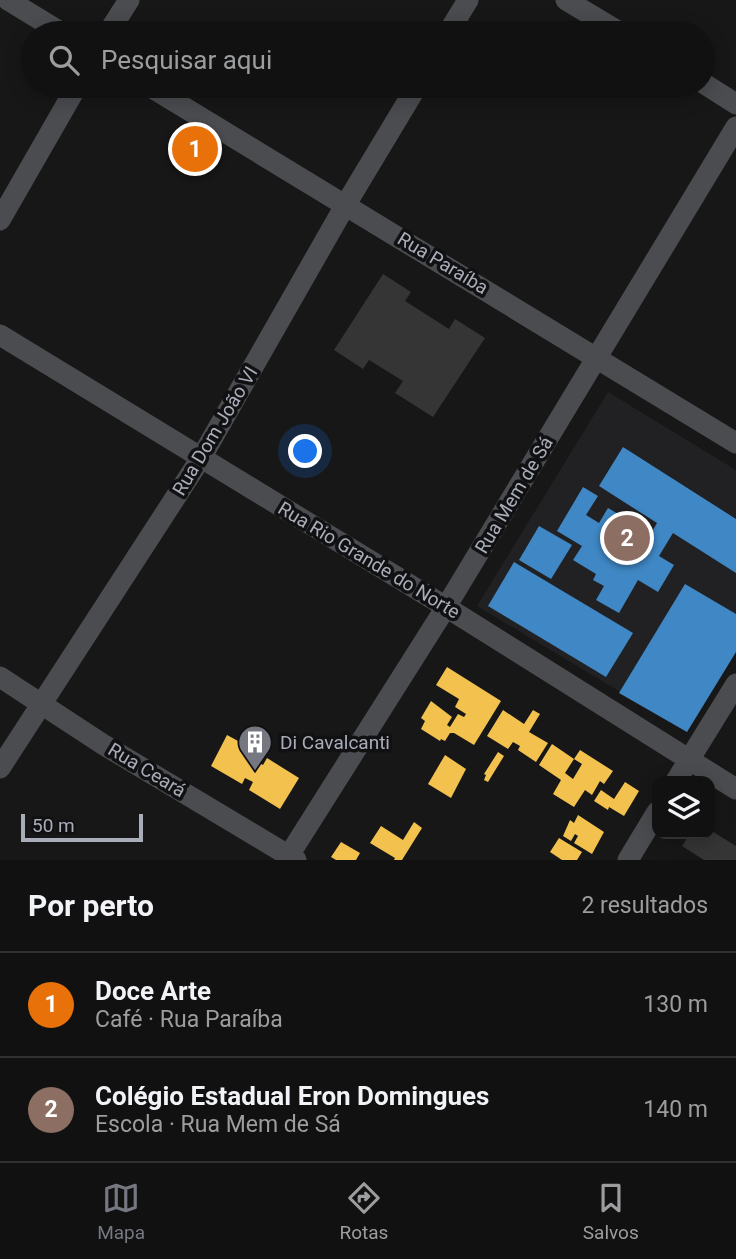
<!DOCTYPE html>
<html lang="pt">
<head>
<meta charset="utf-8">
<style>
	:root { --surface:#111; --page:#1e1f1f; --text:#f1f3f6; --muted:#9c9d9f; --line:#303131; --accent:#757880 }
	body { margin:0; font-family:Roboto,sans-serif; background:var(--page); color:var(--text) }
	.controls { position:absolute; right:21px; bottom:21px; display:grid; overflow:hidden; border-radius:14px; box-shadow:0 4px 18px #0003 }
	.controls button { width:63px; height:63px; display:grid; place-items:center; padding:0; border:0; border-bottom:2px solid var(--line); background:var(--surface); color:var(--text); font:35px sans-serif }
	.scale { position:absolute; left:21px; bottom:18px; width:122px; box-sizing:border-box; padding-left:7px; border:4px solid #a8adb8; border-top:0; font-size:19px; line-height:24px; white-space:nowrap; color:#a8adb8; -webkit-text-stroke:5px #111113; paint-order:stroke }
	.you { position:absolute; left:306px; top:452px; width:24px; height:24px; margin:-18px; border:5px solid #fff; border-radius:50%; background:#1a73e8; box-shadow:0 0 0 10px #1a73e833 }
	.badge { display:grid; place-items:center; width:46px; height:46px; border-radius:50%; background:var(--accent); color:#fff; font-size:23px; font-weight:700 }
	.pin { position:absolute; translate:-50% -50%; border:4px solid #fff; box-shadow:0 2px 7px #0006 }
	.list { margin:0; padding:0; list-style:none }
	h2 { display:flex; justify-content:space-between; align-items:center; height:91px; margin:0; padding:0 28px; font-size:30px }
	h2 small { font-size:23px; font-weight:400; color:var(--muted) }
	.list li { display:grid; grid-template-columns:46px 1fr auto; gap:21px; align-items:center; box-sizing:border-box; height:105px; padding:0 28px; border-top:2px solid var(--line) }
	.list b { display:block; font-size:26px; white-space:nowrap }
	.list p { margin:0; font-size:23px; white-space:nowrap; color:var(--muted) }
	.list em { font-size:23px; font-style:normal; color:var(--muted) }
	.icon { flex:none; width:38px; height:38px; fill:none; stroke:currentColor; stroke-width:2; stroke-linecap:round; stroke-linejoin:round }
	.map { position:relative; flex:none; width:736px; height:860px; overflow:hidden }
	.search { position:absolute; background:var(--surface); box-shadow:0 4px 18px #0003; left:21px; right:21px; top:21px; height:77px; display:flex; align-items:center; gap:18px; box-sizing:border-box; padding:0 24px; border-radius:38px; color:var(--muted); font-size:26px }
	.sheet { height:301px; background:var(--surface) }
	nav { display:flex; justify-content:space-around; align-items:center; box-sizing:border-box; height:98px; border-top:2px solid var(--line); background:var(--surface); font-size:19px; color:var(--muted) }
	nav a { display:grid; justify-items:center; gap:4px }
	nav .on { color:var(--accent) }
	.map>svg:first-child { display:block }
</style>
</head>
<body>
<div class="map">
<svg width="736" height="860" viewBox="0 0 736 860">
	<rect width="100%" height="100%" fill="#171717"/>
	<path fill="#212123" d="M608,392L736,470V652L687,732L477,606Z"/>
	<g fill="#f2c14e">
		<path d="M447,667L501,701L474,745L454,733H450L445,741L441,739L440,741L421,729L425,721L421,718L431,701L452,717L447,725L450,727L458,714L464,717L466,714L455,707L459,699L436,685Z"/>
		<path d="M503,710L524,724L533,710L540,714L529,732L548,743L536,762L518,750L520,746L513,742L508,749L487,736Z"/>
		<path d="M227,735L260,753L256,761L263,765L267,758L299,778L280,809L249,790L253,782L245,778L242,784L211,766Z"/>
		<path d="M552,744L574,759L565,773L573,779L582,764L574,759L580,750L613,771L604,784L600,781L592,795L585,790L574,807L553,794L561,780L539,765Z"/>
		<path d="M498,752L504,756L488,782L484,780L486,775L484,774Z"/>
		<path d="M445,755L466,769L451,798L428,784Z"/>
		<path d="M625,782L639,791L624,816L609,807L608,810L594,801L601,790L614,799Z"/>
		<path d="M578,815L604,832L592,854L574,843L578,836L575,834L571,841L563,836L570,820L574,823Z"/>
		<path d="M414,822L422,828L402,860H394L395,858L370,843L381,826L403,840Z"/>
		<path d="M559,838L582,852L577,860H562L550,852Z"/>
		<path d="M341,842L360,853L356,860H336L331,857Z"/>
	</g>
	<g fill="#3f88c5">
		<path d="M623,447L736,519V573L673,533L659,556L674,565L658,592L638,580L619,613L596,600L604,586L593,580L596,574L573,560L582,546L557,531L583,487L598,496L586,515L599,523L608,508L632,522L623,537L626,539L632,529L648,538L657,523L599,486Z"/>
		<path d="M539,526L572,545L551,579L519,560Z"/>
		<path d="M514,562L633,633L606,677L488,606Z"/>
		<path d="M685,584L736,614V652L687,732L619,693Z"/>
	</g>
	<g fill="#353536">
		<path d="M383,274L411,292L405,301L449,329L455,319L485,338L433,417L395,393L403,381L369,360L363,369L334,350Z"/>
		<path d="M710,830L736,846V860H704L682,846L690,834H710Z"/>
	</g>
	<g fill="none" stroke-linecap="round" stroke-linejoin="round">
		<g stroke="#4b4c50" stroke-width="21">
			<path d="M8,0L62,33"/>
			<path d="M566,0L621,33"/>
			<path d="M108,33L129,0"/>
			<path d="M448,33L468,0"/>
			<path d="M703,83L736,104"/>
			<path d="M149,86L736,443"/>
			<path d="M0,220L77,86"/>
			<path d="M0,335L446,607L736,789"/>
			<path d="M0,677L104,745L296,860"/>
			<path d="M0,768L201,458L346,204L417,86"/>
			<path d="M676,781L736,684"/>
			<path d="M286,860L446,607L736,127"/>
			<path d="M628,860L657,812"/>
		</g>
	</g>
	<defs>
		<g id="building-pin" transform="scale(1.75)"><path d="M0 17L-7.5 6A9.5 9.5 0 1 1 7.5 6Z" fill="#757880" stroke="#111113"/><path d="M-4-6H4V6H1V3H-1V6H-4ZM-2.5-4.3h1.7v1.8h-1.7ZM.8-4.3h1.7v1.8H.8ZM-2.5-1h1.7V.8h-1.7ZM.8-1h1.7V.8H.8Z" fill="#fff"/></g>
	</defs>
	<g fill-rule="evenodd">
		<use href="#building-pin" x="255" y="742"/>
	</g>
	<g text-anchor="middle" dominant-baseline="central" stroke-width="7" stroke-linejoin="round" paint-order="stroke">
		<g font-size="19" fill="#a8adb8" stroke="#111113">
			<text transform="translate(443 263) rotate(31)">Rua Paraíba</text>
			<text transform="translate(215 431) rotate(-59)">Rua Dom João VI</text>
			<text transform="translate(514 495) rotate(-59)">Rua Mem de Sá</text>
			<text transform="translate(369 560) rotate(31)">Rua Rio Grande do Norte</text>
			<text transform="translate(147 770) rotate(31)">Rua Ceará</text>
		</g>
		<g font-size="19" fill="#a8adb8" stroke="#111113" text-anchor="start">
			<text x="280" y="742">Di Cavalcanti</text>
		</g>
	</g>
</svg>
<div class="controls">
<button><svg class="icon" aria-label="layers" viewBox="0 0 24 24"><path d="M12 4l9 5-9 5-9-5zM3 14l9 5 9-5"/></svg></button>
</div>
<div class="scale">50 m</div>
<div class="you"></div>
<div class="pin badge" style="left:195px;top:149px;background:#e8710a">1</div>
<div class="pin badge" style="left:627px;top:538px;background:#8d6e63">2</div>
<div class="search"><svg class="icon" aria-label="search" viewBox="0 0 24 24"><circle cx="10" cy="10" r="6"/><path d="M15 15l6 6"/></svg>Pesquisar aqui</div>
</div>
<section class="sheet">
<h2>Por perto<small>2 resultados</small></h2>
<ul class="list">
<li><span class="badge" style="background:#e8710a">1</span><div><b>Doce Arte</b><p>Café · Rua Paraíba</p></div><em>130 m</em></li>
<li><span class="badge" style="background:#8d6e63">2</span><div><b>Colégio Estadual Eron Domingues</b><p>Escola · Rua Mem de Sá</p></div><em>140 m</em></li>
</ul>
</section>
<nav>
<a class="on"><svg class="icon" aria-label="map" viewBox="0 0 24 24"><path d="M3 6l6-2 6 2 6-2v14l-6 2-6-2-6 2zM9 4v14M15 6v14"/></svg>Mapa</a>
<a><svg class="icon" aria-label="directions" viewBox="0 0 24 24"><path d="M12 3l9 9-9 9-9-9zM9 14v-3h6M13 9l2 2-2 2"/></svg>Rotas</a>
<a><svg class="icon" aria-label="saved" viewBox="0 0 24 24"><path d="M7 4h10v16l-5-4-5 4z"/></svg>Salvos</a>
</nav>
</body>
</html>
